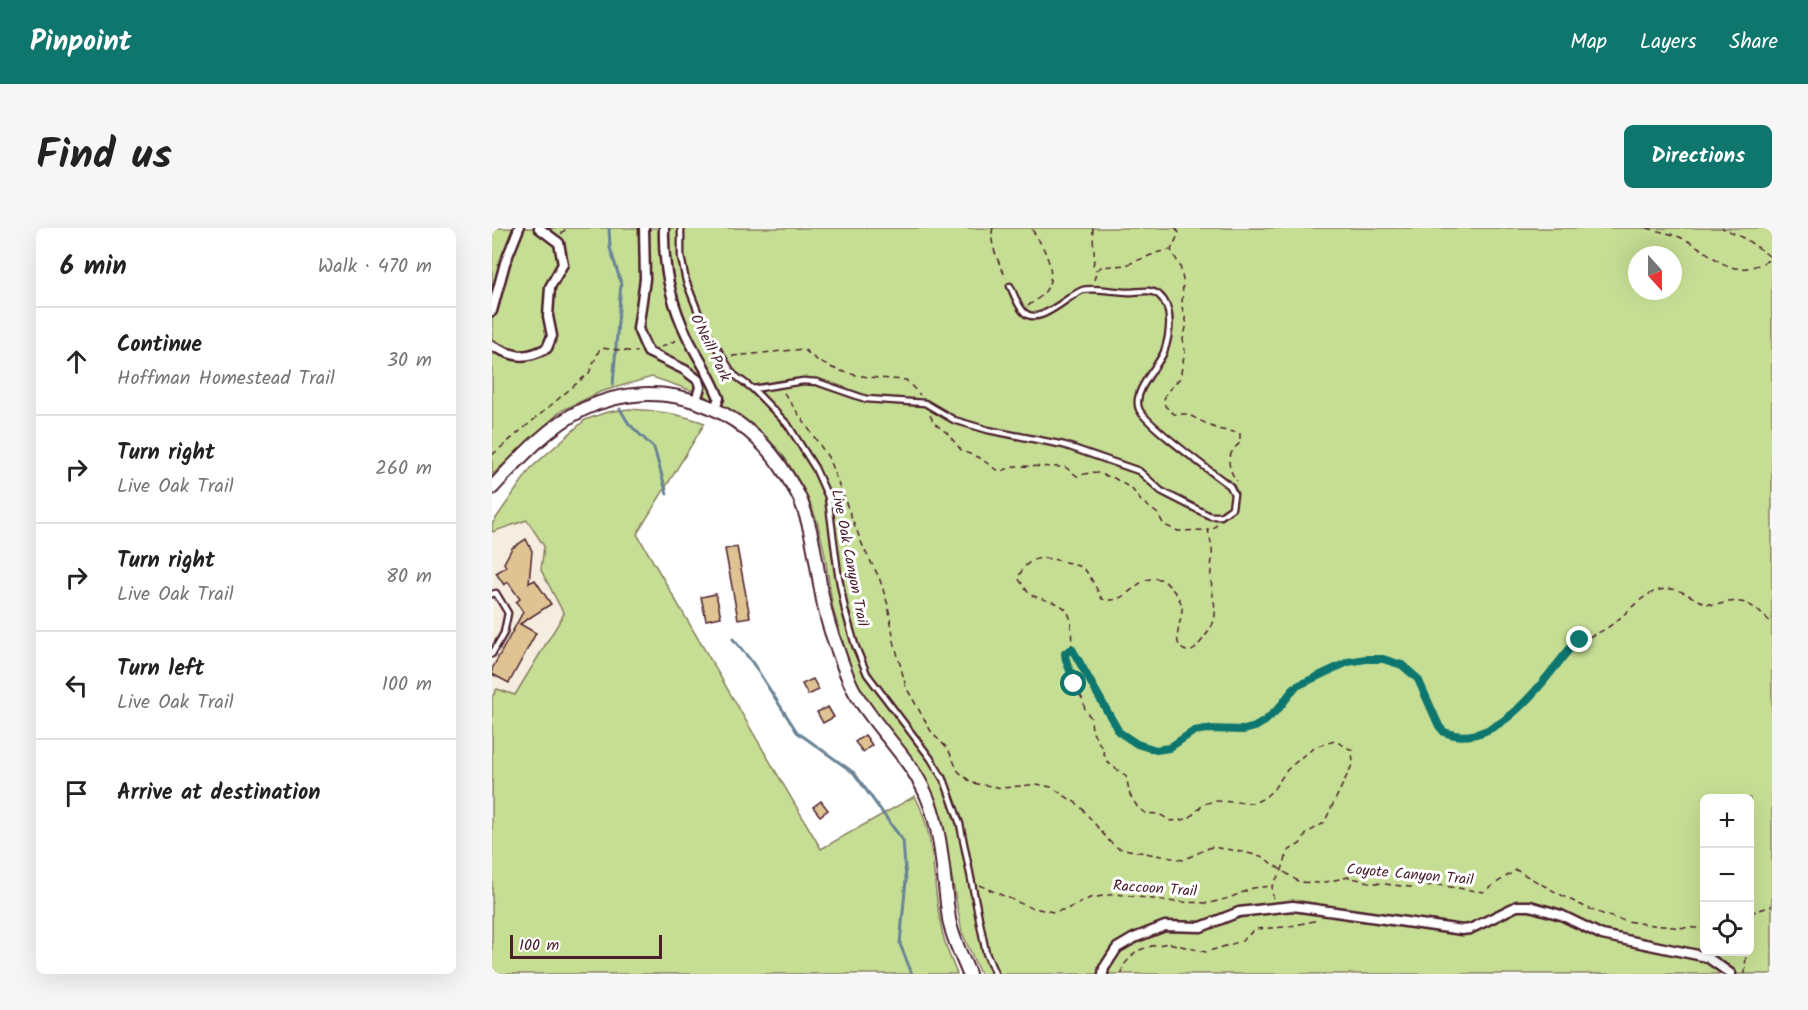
<!DOCTYPE html>
<html lang="en">
<head>
<meta charset="utf-8">
<style>
	:root { --surface:#fff; --page:#f6f6f6; --text:#222; --muted:#767676; --line:#e0e0e0; --accent:#0f766e }
	body { margin:0; font-family:Kalam,sans-serif; background:var(--page); color:var(--text) }
	.controls { position:absolute; right:18px; bottom:18px; display:grid; overflow:hidden; border-radius:9px; box-shadow:0 6px 24px #0002 }
	.controls button { width:54px; height:54px; display:grid; place-items:center; padding:0; border:0; border-bottom:2px solid var(--line); background:var(--surface); color:var(--text); font:30px sans-serif }
	.compass { position:absolute; left:1136px; top:18px; width:54px; height:54px; border-radius:50%; background:var(--surface); box-shadow:0 6px 24px #0002; rotate:159deg }
	.scale { position:absolute; left:18px; bottom:15px; width:152px; box-sizing:border-box; padding-left:6px; border:3px solid #4a1f2b; border-top:0; font-size:16px; line-height:21px; white-space:nowrap; color:#4a1f2b; -webkit-text-stroke:4px #fff; paint-order:stroke }
	.stop { position:absolute; width:18px; height:18px; margin:-14px; border:4px solid #0f766e; border-radius:50%; background:#fff }
	.stop.end { background:#0f766e; border-color:#fff; box-shadow:0 2px 6px #0008 }
	.list { margin:0; padding:0; list-style:none }
	h2 { display:flex; justify-content:space-between; align-items:center; height:78px; margin:0; padding:0 24px; font-size:26px }
	h2 small { font-size:20px; font-weight:400; color:var(--muted) }
	.list li { display:grid; grid-template-columns:39px 1fr auto; gap:18px; align-items:center; box-sizing:border-box; height:108px; padding:0 24px; border-top:2px solid var(--line) }
	.list b { display:block; font-size:22px; white-space:nowrap }
	.list p { margin:0; font-size:20px; white-space:nowrap; color:var(--muted) }
	.list em { font-size:20px; font-style:normal; color:var(--muted) }
	.icon { flex:none; width:33px; height:33px; fill:none; stroke:currentColor; stroke-width:2; stroke-linecap:round; stroke-linejoin:round }
	.map { position:relative; flex:none; width:1280px; height:746px; overflow:hidden; border-radius:9px }
	header { display:flex; align-items:center; gap:36px; box-sizing:border-box; height:84px; padding:0 30px; background:var(--accent); color:#fff }
	header strong { font-size:28px }
	nav { display:flex; gap:33px; margin-inline-start:auto; font-size:21px }
	.intro { display:flex; align-items:center; justify-content:space-between; box-sizing:border-box; height:144px; padding:0 36px }
	h1 { margin:0; font-size:42px }
	.button { padding:15px 27px; border-radius:9px; background:var(--accent); color:#fff; font-size:21px; font-weight:700 }
	main { display:flex; gap:36px; padding:0 36px }
	aside { flex:1; background:var(--surface); border-radius:9px; box-shadow:0 6px 24px #0002 }
	.map>svg:first-child { display:block }
</style>
</head>
<body>
<header>
<strong>Pinpoint</strong>
<nav><a>Map</a><a>Layers</a><a>Share</a></nav>
</header>
<div class="intro"><h1>Find us</h1><a class="button">Directions</a></div>
<main>
<aside>
<h2>6 min<small>Walk · 470 m</small></h2>
<ul class="list">
<li><svg class="icon" aria-label="ahead" viewBox="0 0 24 24"><path d="M12 20V5M6 11l6-6 6 6"/></svg><div><b>Continue</b><p>Hoffman Homestead Trail</p></div><em>30 m</em></li>
<li><svg class="icon" aria-label="right" viewBox="0 0 24 24"><path d="M7 20v-9h11M14 6l5 5-5 5"/></svg><div><b>Turn right</b><p>Live Oak Trail</p></div><em>260 m</em></li>
<li><svg class="icon" aria-label="right" viewBox="0 0 24 24"><path d="M7 20v-9h11M14 6l5 5-5 5"/></svg><div><b>Turn right</b><p>Live Oak Trail</p></div><em>80 m</em></li>
<li><svg class="icon" aria-label="left" viewBox="0 0 24 24"><path d="M17 20v-9H6M10 6l-5 5 5 5"/></svg><div><b>Turn left</b><p>Live Oak Trail</p></div><em>100 m</em></li>
<li><svg class="icon" aria-label="arrive" viewBox="0 0 24 24"><path d="M6 21V4h12l-3 4 3 4H6"/></svg><div><b>Arrive at destination</b></div></li>
</ul>
</aside>
<div class="map">
<svg width="1280" height="746" viewBox="0 0 1280 746">
	<rect width="100%" height="100%" fill="#fff"/>
	<filter id="ink" filterUnits="userSpaceOnUse"><feTurbulence type="fractalNoise" baseFrequency=".0167" numOctaves="2"/><feDisplacementMap in="SourceGraphic" scale="12" xChannelSelector="R" yChannelSelector="G"/><feConvolveMatrix kernelMatrix="1 2 1 2 8 2 1 2 1" color-interpolation-filters="sRGB"/></filter>
	<g filter="url(#ink)">
		<path fill="#f5eddf" d="M35,292L53,318L49,342L72,386L23,468L5,461L0,469V304Z"/>
		<g fill="#c6de94" stroke="#887e60" stroke-width="1.5" fill-rule="evenodd">
			<path d="M0,0H1280V746H488L470,704L450,597L371,469L361,448L341,381L332,322L325,293L312,261L293,230L275,209L246,186L207,165L160,149L108,164L69,183L0,247ZM1145,27H1181V63H1145ZM1212,570H1258V724H1212Z"/>
			<path d="M137,181C164,182 188,186 213,195L145,306L329,621L423,568C446,611 439,661 451,707C454,720 460,734 465,746H0V469L5,461L23,467L72,386L49,342L52,318L35,292L0,304V296L39,240L93,192L115,184Z"/>
		</g>
		<g fill="none" stroke-linecap="round" stroke-linejoin="round">
			<g stroke="#688395" stroke-width="3">
				<path d="M117,0L118,20L129,55L121,157"/>
				<path d="M128,181L137,196L162,220L175,266"/>
				<path d="M241,411L260,434L305,504L362,545L411,613L414,652L408,716L420,746"/>
			</g>
		</g>
		<g fill="#dfc393" stroke="#4a1f2b" stroke-width="1.5">
			<path d="M34,311L40,323L37,355L43,352L59,376L28,396L44,405L17,455L0,446V441L31,384L24,374L28,371L16,354L12,357L4,345L14,339L12,335L20,320Z"/>
			<path d="M245,319L258,389L246,391L233,321Z"/>
			<path d="M224,366L229,389L214,392L209,369Z"/>
			<path d="M321,451L327,462L316,467L310,456Z"/>
			<path d="M336,479L342,489L331,495L325,484Z"/>
			<path d="M373,507L380,517L371,524L363,514Z"/>
			<path d="M329,573L336,582L328,588L321,579Z"/>
		</g>
		<g fill="none" stroke-linecap="round" stroke-linejoin="round">
			<g stroke="#4a1f2b" stroke-width="9">
				<g id="service">
					<path d="M189,0V29L194,53L212,99L241,146L261,161L296,197L323,240L336,269L346,345L353,382L363,417L375,446L439,531L453,554L468,596L494,725L503,746"/>
					<path d="M261,161L311,153L325,154L374,171L433,175L462,192L496,202L572,217L647,243L669,263L718,288H729L740,280L742,266L738,258C720,244 654,197 647,181C640,163 666,139 672,124C678,107 682,80 667,67C658,60 647,64 636,64C624,64 600,59 591,62C577,66 546,101 531,83C525,76 522,66 518,58"/>
					<path d="M0,366L4,365L16,385L12,405L0,426"/>
				</g>
			</g>
			<g stroke="#4a1f2b" stroke-width="13">
				<g id="minor">
					<path d="M152,0L153,51L146,101L156,124L193,142L206,152L208,159L204,173"/>
					<path d="M172,0C171,37 179,75 195,108C205,129 219,148 227,170L223,180"/>
					<path d="M0,83L13,35L27,0"/>
					<path d="M0,118C22,129 33,132 55,120L60,108L56,88L58,59L71,36L67,15L47,0"/>
					<path d="M611,746L612,740L625,720L642,710L673,698L709,699L747,684L782,680L801,678L970,702L978,701L1025,678H1038L1069,687L1110,707L1215,729L1239,746"/>
				</g>
			</g>
			<g stroke="#4a1f2b" stroke-width="16">
				<path id="secondary" d="M0,260C27,231 56,198 92,181C169,145 252,177 295,248C300,257 307,266 310,276C327,320 325,368 342,412C349,430 354,450 364,466C385,502 420,531 436,571C451,608 451,651 457,691C460,710 470,728 477,746"/>
			</g>
			<g stroke="#4a1f2b" stroke-width="1.5" stroke-dasharray="6 4.5" stroke-linecap="butt">
				<path d="M501,0C496,15 508,36 514,50"/>
				<path d="M601,0C600,13 604,25 601,38L604,42"/>
				<path d="M684,0L687,5L679,22L688,38L691,52L690,79L695,96L691,111L693,123L688,150L674,165L672,172L673,178L682,186H695L725,201L748,205V215C733,227 735,240 745,253"/>
				<path d="M1155,0C1169,4 1183,6 1196,13C1228,30 1237,53 1277,32V28C1260,15 1250,8 1230,0"/>
				<path d="M69,6L75,0"/>
				<path d="M602,52L605,42L609,39L634,37L667,24L678,22"/>
				<path d="M536,78C540,74 547,71 551,66C569,46 551,18 539,0"/>
				<path d="M169,119L187,111"/>
				<path d="M240,128L312,121C337,148 380,150 414,152L428,167"/>
				<path d="M292,165L336,229L372,321L387,349L396,377L402,413L414,459L440,505L456,521L466,543L480,555L511,560L545,556L559,559L587,577L618,614L626,620L691,632L719,619L740,622L769,628L807,654L829,655L856,649L877,654L918,659L946,657L991,664L1024,642C1053,658 1084,677 1116,688C1144,697 1183,700 1212,700"/>
				<path d="M438,187L442,195L455,205L470,223L488,230L503,241L509,243L524,238L573,239L585,248L601,244L622,250L640,261L649,273L666,286L672,297L686,303L715,302"/>
				<path d="M0,227L97,145L108,120L145,124"/>
				<path d="M725,296L721,301H716C717,307 719,314 720,320C721,330 718,341 719,352C722,385 731,387 707,416C704,421 699,426 692,422C678,415 691,391 690,379C689,372 683,364 678,359C675,356 672,352 668,351C643,346 637,378 610,371C605,362 600,351 594,343C590,338 582,337 577,335C553,329 538,324 526,350L538,367L567,376L575,382L579,392L580,421L627,504L645,516L664,522L677,520L702,503L715,501L751,502L763,499L773,493L787,480L803,459L856,434L874,431H891L910,437L926,451L947,498L952,504C1005,525 1051,452 1080,418C1090,410 1102,408 1113,401C1135,389 1151,359 1179,361C1193,362 1204,374 1218,376C1225,378 1230,375 1236,374C1258,371 1264,382 1280,395"/>
				<path d="M580,421L573,425V431L581,446L582,456L591,472L593,482L599,490L600,503L610,520L615,534L634,548L638,567L646,580L653,585L667,586L679,593L696,591L712,576L722,573L762,575L772,570L781,562L795,542L812,527L825,518L843,513L860,522L861,535L832,595L815,605L808,616L796,623L790,642L780,658L781,670"/>
				<path d="M487,657L537,679L561,684L575,681L598,670L624,666L684,674L718,675L737,670L761,660L780,658"/>
				<path d="M1258,685L1280,678"/>
				<path d="M630,746L631,738L644,723L660,718L677,715L714,724L750,713L763,701L794,699L826,692"/>
				<path d="M1253,746L1254,724"/>
			</g>
			<use href="#service" stroke="#fff" stroke-width="4.5"/>
			<use href="#minor" stroke="#fff" stroke-width="8"/>
			<use href="#secondary" stroke="#fff" stroke-width="12"/>
		</g>
	</g>
	<g fill="none" stroke-linecap="round" stroke-linejoin="round" filter="url(#ink)">
		<path stroke="#0f766e" stroke-width="8" d="M582,456C581,445 573,436 573,425L580,421L627,504L645,516L664,522L677,520L702,503L715,501L752,502L763,499L773,493L787,480L803,459L856,434L874,431H891L910,437L926,451L947,498L952,504C1005,525 1051,452 1080,418L1088,412"/>
	</g>
	<g text-anchor="middle" dominant-baseline="central" stroke-width="6" stroke-linejoin="round" paint-order="stroke">
		<g font-size="15" fill="#4a1f2b" stroke="#fff">
			<text transform="translate(218 120) rotate(64)">O'Neill Park</text>
			<text transform="translate(357 330) rotate(79)">Live Oak Canyon Trail</text>
			<text transform="translate(918 647) rotate(5)">Coyote Canyon Trail</text>
			<text transform="translate(663 661) rotate(4)">Raccoon Trail</text>
		</g>
	</g>
</svg>
<div class="controls">
<button>+</button>
<button>−</button>
<button><svg class="icon" aria-label="locate" viewBox="0 0 24 24"><circle cx="12" cy="12" r="6"/><path d="M12 2v4M12 18v4M2 12h4M18 12h4"/></svg></button>
</div>
<svg class="compass" viewBox="-18 -18 36 36"><path d="M0-13l5 13h-10z" fill="#e53935"/><path d="M0 13l5-13h-10z" fill="#767676"/></svg>
<div class="scale">100 m</div>
<div class="stop" style="left:582px;top:456px"></div>
<div class="stop end" style="left:1088px;top:412px"></div>
</div>
</main>
</body>
</html>
